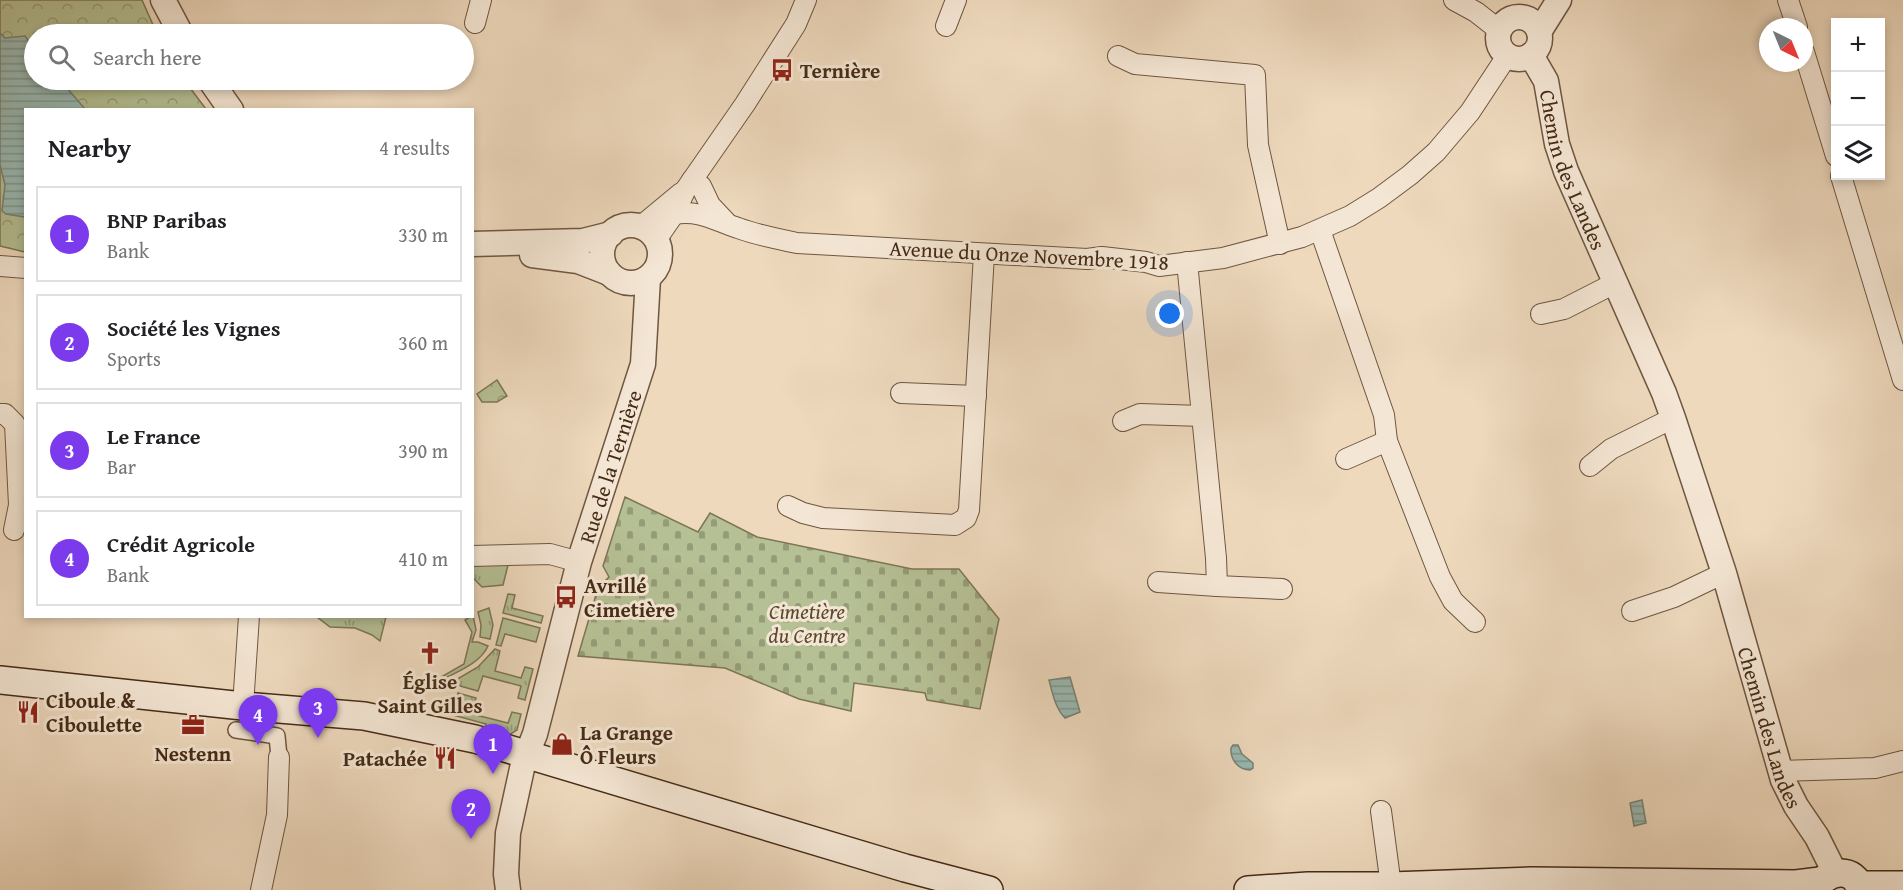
<!DOCTYPE html>
<html lang="en">
<head>
<meta charset="utf-8">
<style>
	:root { --surface:#fff; --page:#f6f6f6; --text:#202124; --muted:#757577; --line:#e0e0e0; --accent:#7c3aed }
	body { margin:0; font-family:"Gentium Book Plus",serif; background:var(--page); color:var(--text) }
	.controls { position:absolute; right:18px; top:18px; display:grid; overflow:hidden; border-radius:0px; box-shadow:0 3px 9px #0003 }
	.controls button { width:54px; height:54px; display:grid; place-items:center; padding:0; border:0; border-bottom:2px solid var(--line); background:var(--surface); color:var(--text); font:30px sans-serif }
	.compass { position:absolute; left:1759px; top:18px; width:54px; height:54px; border-radius:50%; background:var(--surface); box-shadow:0 3px 9px #0003; rotate:137deg }
	.you { position:absolute; left:1170px; top:314px; width:21px; height:21px; margin:-15px; border:4px solid #fff; border-radius:50%; background:#1a73e8; box-shadow:0 0 0 9px #1a73e833 }
	.badge { display:grid; place-items:center; width:39px; height:39px; border-radius:50%; background:var(--accent); color:#fff; font-size:20px; font-weight:700 }
	.pin { position:absolute; translate:-50% -50px; filter:drop-shadow(0 2px 3px #0008) }
	.pin::after { content:''; position:absolute; top:32px; width:21px; height:18px; background:inherit; clip-path:polygon(0 0,100% 0,50% 100%) }
	.list { margin:0; padding:0; list-style:none }
	h2 { display:flex; justify-content:space-between; align-items:center; height:78px; margin:0; padding:0 24px; font-size:26px }
	h2 small { font-size:20px; font-weight:400; color:var(--muted) }
	.list li { display:grid; grid-template-columns:39px 1fr auto; gap:18px; align-items:center; box-sizing:border-box; height:96px; margin:0 12px 12px; padding:0 12px; border:2px solid var(--line); border-radius:0px }
	.list b { display:block; font-size:22px; white-space:nowrap }
	.list p { margin:0; font-size:20px; white-space:nowrap; color:var(--muted) }
	.list em { font-size:20px; font-style:normal; color:var(--muted) }
	.icon { flex:none; width:33px; height:33px; fill:none; stroke:currentColor; stroke-width:2; stroke-linecap:round; stroke-linejoin:round }
	.map { position:relative; flex:none; width:1903px; height:890px; overflow:hidden }
	.search { position:absolute; background:var(--surface); box-shadow:0 3px 9px #0003; left:24px; top:24px; width:450px; height:66px; display:flex; align-items:center; gap:15px; box-sizing:border-box; padding:0 21px; border-radius:33px; color:var(--muted); font-size:22px }
	.panel { position:absolute; background:var(--surface); box-shadow:0 3px 9px #0003; left:24px; top:108px; width:450px; height:510px; border-radius:0px }
	.map>svg:first-child { display:block }
</style>
</head>
<body>
<div class="map">
<svg width="1903" height="890" viewBox="0 0 1903 890">
	<defs>
		<pattern id="grass-tufts" width="24" height="20" patternUnits="userSpaceOnUse" patternTransform="scale(1.5)"><rect width="24" height="20" fill="#b5c094"/><path d="M3 7l-1-3M5 7V3M7 7l1-3M15 17l-1-3M17 17v-4M19 17l1-3" fill="none" stroke="#959c78"/></pattern>
		<pattern id="cemetery-stones" width="16" height="16" patternUnits="userSpaceOnUse" patternTransform="scale(1.5)"><rect width="16" height="16" fill="#b5c094"/><path d="M2 7V4a2 2 0 0 1 4 0v3zM10 15v-3a2 2 0 0 1 4 0v3z" fill="#959c78"/></pattern>
		<pattern id="park-crowns" width="20" height="18" patternUnits="userSpaceOnUse" patternTransform="scale(1.5)"><rect width="20" height="18" fill="#b5c094"/><path d="M2 6a3 3 0 1 1 6 0M12 15a3 3 0 1 1 6 0" fill="none" stroke="#959c78"/></pattern>
		<pattern id="water-rules" width="6" height="5" patternUnits="userSpaceOnUse" patternTransform="scale(1.5)"><rect width="6" height="5" fill="#99bab4"/><path d="M0 2.5h6" fill="none" stroke="#7f9791"/></pattern>
	</defs>
	<rect width="100%" height="100%" fill="#eed9bd"/>
	<filter id="stains"><feTurbulence type="fractalNoise" baseFrequency=".00333" numOctaves="4"/><feColorMatrix values="0 0 0 0 .2 0 0 0 0 .09 0 0 0 0 .02 0 0 0 .5 -.17"/></filter>
	<radialGradient id="worn" r=".72"><stop offset=".6" stop-color="#630" stop-opacity="0"/><stop offset="1" stop-color="#630" stop-opacity=".3"/></radialGradient>
	<g fill="url(#grass-tufts)" stroke="#7d7655" stroke-width="1.5">
		<path d="M509,561L503,585L482,587L473,578L472,562Z"/>
		<path d="M508,594L515,595L512,608L543,616L541,623L503,613Z"/>
		<path d="M489,608L493,625L490,639L480,637L481,625L478,612Z"/>
		<path d="M473,615L476,630L472,642H478L488,646C480,664 456,672 440,681L436,680L464,664L472,632L465,620Z"/>
		<path d="M317,617H386L380,641L372,635L355,628L330,627Z"/>
		<path d="M503,618L540,628L536,642L505,634L501,646L496,645Z"/>
		<path d="M495,649L500,651L495,671L521,678L525,667L533,669L525,700L518,698L521,686L483,676L478,691L453,684L454,681L478,667Z"/>
		<path d="M458,693L476,698L472,714L508,723L512,712L521,714L517,730L509,735L485,729L486,724L453,715Z"/>
	</g>
	<path fill="url(#cemetery-stones)" stroke="#7d7655" stroke-width="1.5" d="M625,497L698,532L710,513L757,537L912,569H959L999,619L980,709L927,700L925,693L854,683L851,711L799,699L725,668L578,656L598,588L609,577L603,566Z"/>
	<g fill="url(#park-crowns)" stroke="#7d7655" stroke-width="1.5">
		<path d="M0,0H142L157,34H34V80H184L206,109L26,110L25,252L0,246Z"/>
		<path d="M497,380L507,396L497,402H482L477,394Z"/>
	</g>
	<g fill="url(#water-rules)" stroke="#778175" stroke-width="1.5">
		<path d="M0,33L5,38L25,36L34,48V80H60L85,109L26,110L25,217L6,214L2,211L5,185L0,165Z"/>
		<path d="M1070,677L1080,712L1065,718C1056,709 1053,696 1049,680Z"/>
		<path d="M1238,745L1242,754L1253,763V768L1250,770C1239,770 1230,760 1231,748L1233,745Z"/>
		<path d="M1642,800L1646,823L1634,826L1630,803Z"/>
	</g>
	<g fill="none" stroke-linecap="round" stroke-linejoin="round">
		<g stroke="#6f5640" stroke-width="18">
			<path id="pedestrian" d="M236,730L277,736L279,757"/>
		</g>
		<g stroke="#6f5640" stroke-width="22">
			<g id="minor">
				<path d="M1454,0L1476,12L1499,30"/>
				<path d="M1788,0L1797,27"/>
				<path d="M475,23L481,0"/>
				<path d="M946,26L956,0"/>
				<path d="M1804,52L1836,156"/>
				<path d="M1118,56L1135,64L1255,75L1258,145L1280,244"/>
				<path d="M1841,176L1903,380"/>
				<path d="M692,180L701,186L710,205L726,222"/>
				<path d="M674,214C701,210 713,220 738,228C757,235 777,239 797,243L1087,259L1102,257L1146,262L1159,266L1223,258L1302,237L1350,216L1379,198L1410,175L1436,152L1470,112L1507,56"/>
				<path d="M640,227L681,193"/>
				<path d="M1320,230L1384,415L1387,441L1440,577L1453,601L1475,622"/>
				<path d="M656,240L674,214L686,189L745,104L796,24L806,0"/>
				<path d="M1187,262L1216,558L1217,586L1282,589"/>
				<path d="M0,266L26,268"/>
				<path d="M1541,314L1564,309L1615,283"/>
				<path d="M901,393L976,396"/>
				<path d="M0,414H5L15,424L19,505L14,530"/>
				<path d="M1123,421L1140,414L1202,416"/>
				<path d="M1346,459L1387,441"/>
				<path d="M1590,466L1611,449L1673,418"/>
				<path d="M788,506L803,513L823,518L955,525L966,518L969,510L984,254"/>
				<path d="M472,556L550,554L579,562"/>
				<path d="M1158,582L1217,586"/>
				<path d="M1632,611L1674,597L1724,573"/>
				<path d="M243,706L249,616"/>
				<path d="M1780,771L1875,768L1903,761"/>
				<path d="M1381,811L1391,886"/>
				<path d="M261,890L277,815L279,757"/>
			</g>
		</g>
		<g stroke="#6f5640" stroke-width="27">
			<g id="tertiary">
				<path d="M163,0L181,34"/>
				<circle cx="1519" cy="38" r="21"/>
				<path d="M1539,32L1559,0"/>
				<path id="s1" d="M1531,55L1546,81L1557,144L1566,171L1664,393L1673,418L1724,573L1783,780L1796,806L1817,837L1835,873"/>
				<path d="M210,80L231,110"/>
				<circle cx="631" cy="254" r="29"/>
				<path d="M472,244L583,241L611,234"/>
				<path d="M532,255L578,261L609,273"/>
				<path id="s2" d="M508,890L506,874L508,833L523,764L535,734L579,562L643,364L648,278"/>
			</g>
		</g>
		<g stroke="#452b16" stroke-width="30">
			<g id="secondary">
				<path d="M0,680L243,706L364,716L475,739L905,868L989,890"/>
				<path d="M1859,885H1903"/>
				<path d="M1248,890L1308,886H1391L1531,881L1796,884L1820,881"/>
				<path d="M1816,890C1824,870 1856,865 1860,890"/>
			</g>
		</g>
		<use href="#pedestrian" stroke="#f4e6d4" stroke-width="15"/>
		<use href="#minor" stroke="#f4e6d4" stroke-width="20"/>
		<use href="#tertiary" stroke="#f4e6d4" stroke-width="24"/>
		<use href="#secondary" stroke="#f4e6d4" stroke-width="27"/>
	</g>
	<defs>
		<g id="bus-bare" transform="scale(1.8)"><path d="M-5-6H5V4H4V6H2V4H-2V6H-4V4H-5ZM-3.5-4V0h7V-4ZM-3.5 1.2v1.5H-2V1.2ZM2 1.2v1.5H3.5V1.2Z" fill="#8f2418" stroke="#f4e6d4" stroke-width="2.5" paint-order="stroke"/></g>
		<g id="church-bare" transform="scale(1.8)"><path d="M-1.2-6h2.4v3.5h3.3v2.4h-3.3V6h-2.4V-.1h-3.3v-2.4h3.3Z" fill="#8f2418" stroke="#f4e6d4" stroke-width="2.5" paint-order="stroke"/></g>
		<g id="restaurant-bare" transform="scale(1.8)"><path d="M-5-6h1v4h1v-4h1v4h1v-4h1v5L-1.5 .5V6h-2V.5L-5-1ZM5-6V6H3V1.5H1.5Q1.5-4 5-6Z" fill="#8f2418" stroke="#f4e6d4" stroke-width="2.5" paint-order="stroke"/></g>
		<g id="office-bare" transform="scale(1.8)"><path d="M-6-3h4V-5.5h4V-3h4V5H-6ZM-1-4.5V-3h2v-1.5ZM-6 0V1H6V0Z" fill="#8f2418" stroke="#f4e6d4" stroke-width="2.5" paint-order="stroke"/></g>
		<g id="shop-bare" transform="scale(1.8)"><path d="M-5-2.5h2.3a2.7 3.5 0 0 1 5.4 0H5L5.5 6h-11ZM-1.5-2.5h3a1.5 2.3 0 0 0-3 0Z" fill="#8f2418" stroke="#f4e6d4" stroke-width="2.5" paint-order="stroke"/></g>
	</defs>
	<g fill-rule="evenodd">
		<use href="#bus-bare" x="782" y="70"/>
		<use href="#bus-bare" x="566" y="597"/>
		<use href="#church-bare" x="430" y="653"/>
		<use href="#restaurant-bare" x="28" y="712"/>
		<use href="#office-bare" x="193" y="725"/>
		<use href="#shop-bare" x="562" y="744"/>
		<use href="#restaurant-bare" x="445" y="758"/>
	</g>
	<g text-anchor="middle" dominant-baseline="central" stroke-width="6" stroke-linejoin="round" paint-order="stroke">
		<g font-size="21" font-weight="bold" fill="#452b16" stroke="#f4e6d4" text-anchor="start">
			<text x="800" y="70">Ternière</text>
			<text x="584" y="585">Avrillé<tspan x="584" dy="24">Cimetière</tspan></text>
			<text x="430" y="681" text-anchor="middle">Église<tspan x="430" dy="24">Saint Gilles</tspan></text>
			<text x="46" y="700">Ciboule &amp;<tspan x="46" dy="24">Ciboulette</tspan></text>
			<text x="580" y="732">La Grange<tspan x="580" dy="24">Ô Fleurs</tspan></text>
			<text x="193" y="753" text-anchor="middle">Nestenn</text>
			<text x="427" y="758" text-anchor="end">Patachée</text>
		</g>
		<g font-size="21" fill="#452b16" stroke="#f4e6d4">
			<text stroke="none"><textPath href="#s1" startOffset="123">Chemin des Landes</textPath></text>
			<text transform="translate(1029 255) rotate(3)">Avenue du Onze Novembre 1918</text>
			<text stroke="none"><textPath href="#s2" startOffset="438">Rue de la Ternière</textPath></text>
			<text stroke="none"><textPath href="#s1" startOffset="716">Chemin des Landes</textPath></text>
		</g>
		<g font-size="21" font-style="italic" fill="#5b492f" stroke="#f4e6d4">
			<text x="807" y="611">Cimetière<tspan x="807" dy="24">du Centre</tspan></text>
		</g>
	</g>
	<rect width="100%" height="100%" filter="url(#stains)"/>
	<rect width="100%" height="100%" fill="url(#worn)"/>
</svg>
<div class="controls">
<button>+</button>
<button>−</button>
<button><svg class="icon" aria-label="layers" viewBox="0 0 24 24"><path d="M12 4l9 5-9 5-9-5zM3 14l9 5 9-5"/></svg></button>
</div>
<svg class="compass" viewBox="-18 -18 36 36"><path d="M0-13l5 13h-10z" fill="#e53935"/><path d="M0 13l5-13h-10z" fill="#757577"/></svg>
<div class="you"></div>
<div class="pin badge" style="left:493px;top:774px">1</div>
<div class="pin badge" style="left:471px;top:839px">2</div>
<div class="pin badge" style="left:318px;top:738px">3</div>
<div class="pin badge" style="left:258px;top:745px">4</div>
<div class="search"><svg class="icon" aria-label="search" viewBox="0 0 24 24"><circle cx="10" cy="10" r="6"/><path d="M15 15l6 6"/></svg>Search here</div>
<section class="panel">
<h2>Nearby<small>4 results</small></h2>
<ul class="list">
<li><span class="badge">1</span><div><b>BNP Paribas</b><p>Bank</p></div><em>330 m</em></li>
<li><span class="badge">2</span><div><b>Société les Vignes</b><p>Sports</p></div><em>360 m</em></li>
<li><span class="badge">3</span><div><b>Le France</b><p>Bar</p></div><em>390 m</em></li>
<li><span class="badge">4</span><div><b>Crédit Agricole</b><p>Bank</p></div><em>410 m</em></li>
</ul>
</section>
</div>
</body>
</html>
